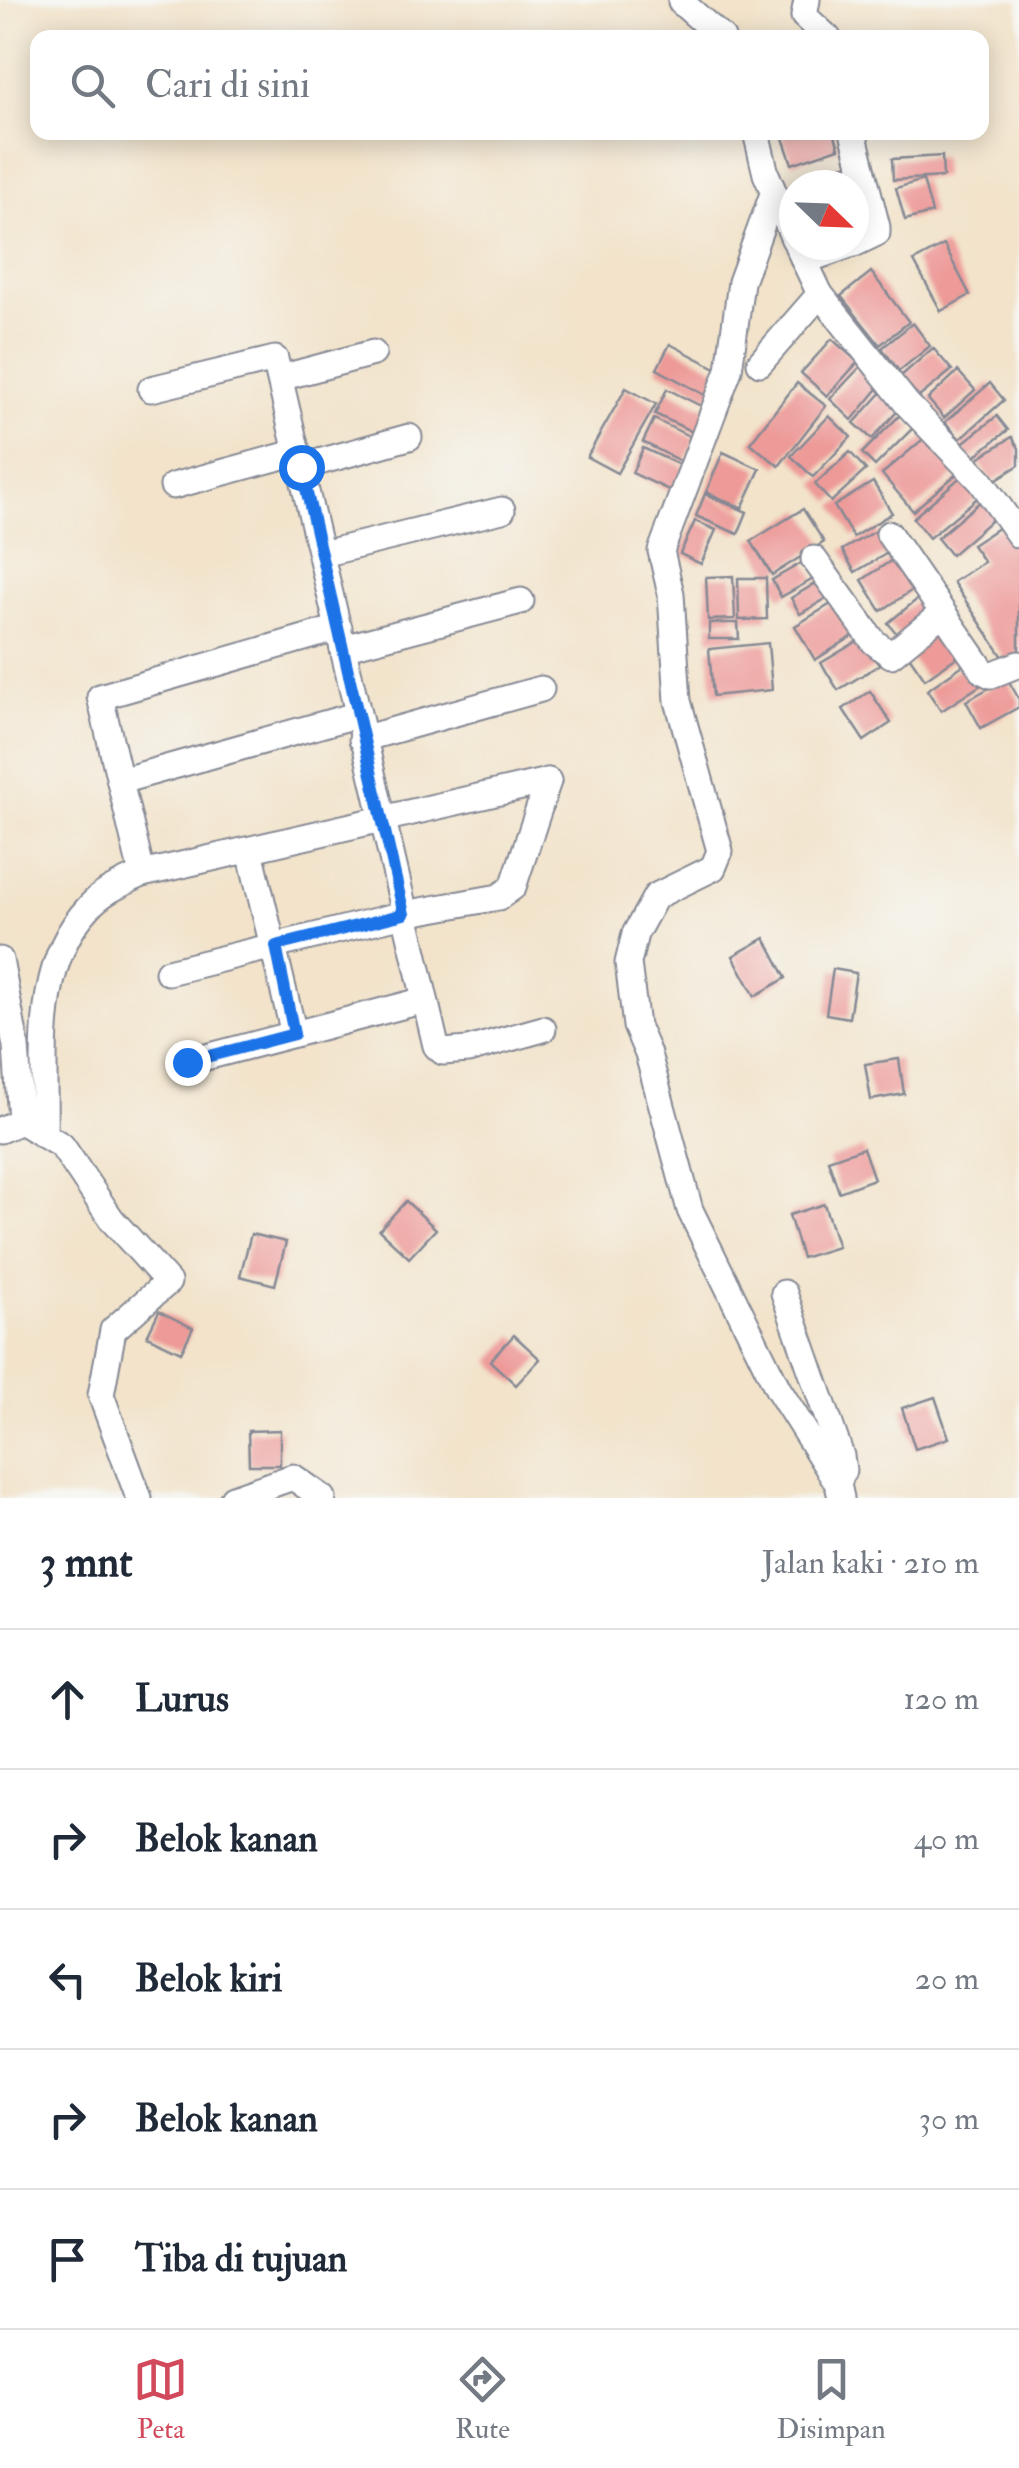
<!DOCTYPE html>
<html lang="id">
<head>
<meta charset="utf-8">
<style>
	:root { --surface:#fff; --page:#f6f6f7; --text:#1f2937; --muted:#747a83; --line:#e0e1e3; --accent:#d1495b }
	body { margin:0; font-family:"IM FELL Double Pica",serif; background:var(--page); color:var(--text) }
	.compass { position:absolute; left:779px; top:170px; width:90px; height:90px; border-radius:50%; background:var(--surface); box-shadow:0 5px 25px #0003; rotate:113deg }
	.stop { position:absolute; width:30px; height:30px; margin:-22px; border:8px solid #1a73e8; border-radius:50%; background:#fff }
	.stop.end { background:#1a73e8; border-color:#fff; box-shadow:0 2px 10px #0008 }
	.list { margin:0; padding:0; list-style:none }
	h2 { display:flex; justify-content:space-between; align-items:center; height:130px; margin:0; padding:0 40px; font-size:42px }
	h2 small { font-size:32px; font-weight:400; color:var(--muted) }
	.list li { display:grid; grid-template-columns:65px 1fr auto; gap:30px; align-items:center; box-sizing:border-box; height:140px; padding:0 40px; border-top:2px solid var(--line) }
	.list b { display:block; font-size:38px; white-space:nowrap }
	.list em { font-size:32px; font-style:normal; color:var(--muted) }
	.icon { flex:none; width:55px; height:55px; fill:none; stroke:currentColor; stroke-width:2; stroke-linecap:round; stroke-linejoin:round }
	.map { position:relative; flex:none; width:1019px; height:1498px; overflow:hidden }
	.search { position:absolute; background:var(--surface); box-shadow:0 5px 25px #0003; left:30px; right:30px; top:30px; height:110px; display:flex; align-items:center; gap:25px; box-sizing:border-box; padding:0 35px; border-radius:20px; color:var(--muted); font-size:38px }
	.sheet { height:830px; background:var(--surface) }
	nav { display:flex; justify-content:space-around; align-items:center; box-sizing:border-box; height:140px; border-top:2px solid var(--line); background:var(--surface); font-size:28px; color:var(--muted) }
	nav a { display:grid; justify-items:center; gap:5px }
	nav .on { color:var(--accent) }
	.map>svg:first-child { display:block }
</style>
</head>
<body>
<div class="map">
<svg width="1019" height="1498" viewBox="0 0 1019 1498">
	<rect width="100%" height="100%" fill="#f6f6f2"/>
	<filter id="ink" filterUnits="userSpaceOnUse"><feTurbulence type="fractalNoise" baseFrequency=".01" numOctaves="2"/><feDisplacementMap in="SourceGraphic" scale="20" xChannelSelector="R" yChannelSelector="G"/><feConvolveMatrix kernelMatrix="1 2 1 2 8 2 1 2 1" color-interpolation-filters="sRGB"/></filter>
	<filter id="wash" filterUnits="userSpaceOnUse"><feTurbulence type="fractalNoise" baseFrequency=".0048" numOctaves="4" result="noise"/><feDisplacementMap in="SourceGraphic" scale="40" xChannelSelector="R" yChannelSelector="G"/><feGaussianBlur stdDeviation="2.25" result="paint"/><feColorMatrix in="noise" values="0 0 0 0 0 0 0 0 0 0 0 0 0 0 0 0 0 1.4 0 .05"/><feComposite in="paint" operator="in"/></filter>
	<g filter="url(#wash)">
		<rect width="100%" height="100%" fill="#f2e3ca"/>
		<g id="blocks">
			<g fill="#ed9a98">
				<path d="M781,132H834L839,148L792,164Z"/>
				<path d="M942,156L943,177L893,180L892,159Z"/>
				<path d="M856,162L874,227L854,233V185H827L823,171Z"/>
				<path d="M923,180L932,213L905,220L896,188Z"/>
				<path d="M944,245L970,295L941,311L914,261Z"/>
				<path d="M871,272L909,322L880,345L841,296Z"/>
				<path d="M913,323L930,346L899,371L882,348Z"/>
				<path d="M832,339L858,362L827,396L801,373Z"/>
				<path d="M670,344L723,372L709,397L657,369Z"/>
				<path d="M933,348L952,370L919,397L901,376Z"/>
				<path d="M865,362L881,385L852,420L830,399Z"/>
				<path d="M958,371L975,390L944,418L928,399Z"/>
				<path d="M797,383L826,406L779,466L750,443Z"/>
				<path d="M990,383L1004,400L960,439L945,422Z"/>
				<path d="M626,388L656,404L617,473L587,457Z"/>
				<path d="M667,389L711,411L699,435L655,414Z"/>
				<path d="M885,389L903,405L872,439L854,423Z"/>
				<path d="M900,415L913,428L875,466L862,453Z"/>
				<path d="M829,416L851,437L813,477L791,456Z"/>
				<path d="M997,416L1008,430L971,459L960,445Z"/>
				<path d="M654,419L695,439L684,463L643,442Z"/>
				<path d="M928,435L959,472L913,511L882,474Z"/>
				<path d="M1012,437L1019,448V465L992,482L977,459Z"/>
				<path d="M643,448L684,467L673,492L632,473Z"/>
				<path d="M723,452L760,469L742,508L706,492Z"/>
				<path d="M850,452L866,470L831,502L815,484Z"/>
				<path d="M964,474L981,495L929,538L913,518Z"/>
				<path d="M873,482L892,513L853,537L834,506Z"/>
				<path d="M705,494L747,512L738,534L696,516Z"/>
				<path d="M988,495L1002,511L951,555L937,538Z"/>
				<path d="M803,509L824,542L772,575L751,541Z"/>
				<path d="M695,521L716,530L701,564L680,554Z"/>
				<path d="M1007,522L1019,540V660L1009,666L953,582L984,562L972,545Z"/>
				<path d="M877,530L889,552L855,572L842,550Z"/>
				<path d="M895,558L914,589L881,611L862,580Z"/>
				<path d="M805,561L815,578L781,597L772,580Z"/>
				<path d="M733,576L735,619L708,620L706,577Z"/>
				<path d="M738,578H766L767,619L739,620Z"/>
				<path d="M823,579L832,595L800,614L791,598Z"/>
				<path d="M920,597L934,615L903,641L888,623Z"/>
				<path d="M836,601L856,634L815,660L795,626Z"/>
				<path d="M709,623H738L739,639H709Z"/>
				<path d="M940,626L960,655L925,679L905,650Z"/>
				<path d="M863,638L879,665L838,690L821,663Z"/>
				<path d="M768,643L772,690L713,696L709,649Z"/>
				<path d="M966,663L981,685L941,711L927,690Z"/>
				<path d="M1007,678L1019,699V707L981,728L966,701Z"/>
				<path d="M870,691L891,723L864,741L843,709Z"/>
				<path d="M765,938L786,978L755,996L733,956Z"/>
				<path d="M833,969L856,973L849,1018L826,1014Z"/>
				<path d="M899,1059L904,1094L871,1100L865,1064Z"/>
				<path d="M863,1148L874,1179L839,1192L828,1160Z"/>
				<path d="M406,1201L436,1229L409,1258L379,1230Z"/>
				<path d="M824,1204L838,1247L802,1258L789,1215Z"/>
				<path d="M251,1234L286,1242L275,1285L240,1276Z"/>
				<path d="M159,1311L193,1328L181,1352L147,1336Z"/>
				<path d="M514,1335L540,1359L516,1385L490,1361Z"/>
				<path d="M935,1397L949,1438L915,1449L902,1408Z"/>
				<path d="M280,1430V1465H249L248,1431Z"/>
			</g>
		</g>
	</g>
	<g filter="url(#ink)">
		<use href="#blocks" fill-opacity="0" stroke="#868994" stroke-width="2.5"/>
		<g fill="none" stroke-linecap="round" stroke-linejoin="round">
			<g stroke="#868994" stroke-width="29">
				<g id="minor">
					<path d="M807,0L804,16L828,38"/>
					<path d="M681,2L722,38"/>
					<path d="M756,132L766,174L794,239"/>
					<path d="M853,132L877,227V233L854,244"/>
					<path d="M773,194L741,282L729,370L661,551L671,594L678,701L720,851L713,868L656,896L635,934L628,963L636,1026L648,1054L690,1210L778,1389L838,1484L841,1498"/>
					<path d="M797,245L820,294L907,404L981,481L1019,535"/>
					<path d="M804,261L850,245"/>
					<path d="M760,363L820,294"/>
					<path d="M280,378L373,353"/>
					<path d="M151,389L275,359C329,589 381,818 436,1046L443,1052L468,1050L543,1029"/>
					<path d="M301,467L409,437"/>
					<path d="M173,486L298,452"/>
					<path d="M889,534L983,671L991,675L1019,664"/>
					<path d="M322,554L502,510"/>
					<path d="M814,559L874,642L891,655L941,614"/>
					<path d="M343,648L521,601"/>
					<path d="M362,739L541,689"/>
					<path d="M120,781L356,715"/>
					<path d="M250,851L294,1034"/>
					<path d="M142,874L100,697L339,628"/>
					<path d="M0,960L16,1046L21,1121"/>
					<path d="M168,972L404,914L499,897L513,887L548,781"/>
					<path d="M187,1062L425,1000"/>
					<path d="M0,1130L21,1121L62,1146L112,1220L168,1282L113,1330L101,1395L139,1498"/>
					<path d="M44,1132C46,1058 33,966 89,907C103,891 124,883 142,874L548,781"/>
					<path d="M784,1293L841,1456L843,1470L838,1484"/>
					<path d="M233,1498L293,1477L323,1498"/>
				</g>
			</g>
			<use href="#minor" stroke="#fff" stroke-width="25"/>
		</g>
	</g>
	<g fill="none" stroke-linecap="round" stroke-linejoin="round" filter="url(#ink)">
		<path stroke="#1a73e8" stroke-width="12" d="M187,1062L294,1034L276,946L404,914L301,467"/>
	</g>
</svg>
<svg class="compass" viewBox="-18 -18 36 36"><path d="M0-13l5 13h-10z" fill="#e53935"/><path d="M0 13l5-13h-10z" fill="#747a83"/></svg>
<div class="stop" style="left:301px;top:467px"></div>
<div class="stop end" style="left:187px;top:1062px"></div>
<div class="search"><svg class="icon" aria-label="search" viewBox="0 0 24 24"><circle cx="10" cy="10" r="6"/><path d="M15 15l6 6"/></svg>Cari di sini</div>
</div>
<section class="sheet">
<h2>3 mnt<small>Jalan kaki · 210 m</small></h2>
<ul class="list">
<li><svg class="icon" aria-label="ahead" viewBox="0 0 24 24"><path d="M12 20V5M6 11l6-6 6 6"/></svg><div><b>Lurus</b></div><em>120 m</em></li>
<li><svg class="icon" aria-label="right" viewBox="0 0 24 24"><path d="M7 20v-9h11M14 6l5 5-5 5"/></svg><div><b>Belok kanan</b></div><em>40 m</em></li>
<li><svg class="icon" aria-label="left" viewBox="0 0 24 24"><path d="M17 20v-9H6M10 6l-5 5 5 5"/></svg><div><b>Belok kiri</b></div><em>20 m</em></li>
<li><svg class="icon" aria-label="right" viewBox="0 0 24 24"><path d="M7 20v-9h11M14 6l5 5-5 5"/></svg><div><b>Belok kanan</b></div><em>30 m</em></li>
<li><svg class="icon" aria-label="arrive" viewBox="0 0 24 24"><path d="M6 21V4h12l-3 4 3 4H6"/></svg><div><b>Tiba di tujuan</b></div></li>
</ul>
</section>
<nav>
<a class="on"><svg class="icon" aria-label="map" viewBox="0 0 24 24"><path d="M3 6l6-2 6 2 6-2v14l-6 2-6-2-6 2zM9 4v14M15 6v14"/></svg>Peta</a>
<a><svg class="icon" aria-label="directions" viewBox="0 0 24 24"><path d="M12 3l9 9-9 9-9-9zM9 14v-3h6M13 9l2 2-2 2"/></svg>Rute</a>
<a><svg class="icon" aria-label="saved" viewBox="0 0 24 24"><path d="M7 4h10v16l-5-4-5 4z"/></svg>Disimpan</a>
</nav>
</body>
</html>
